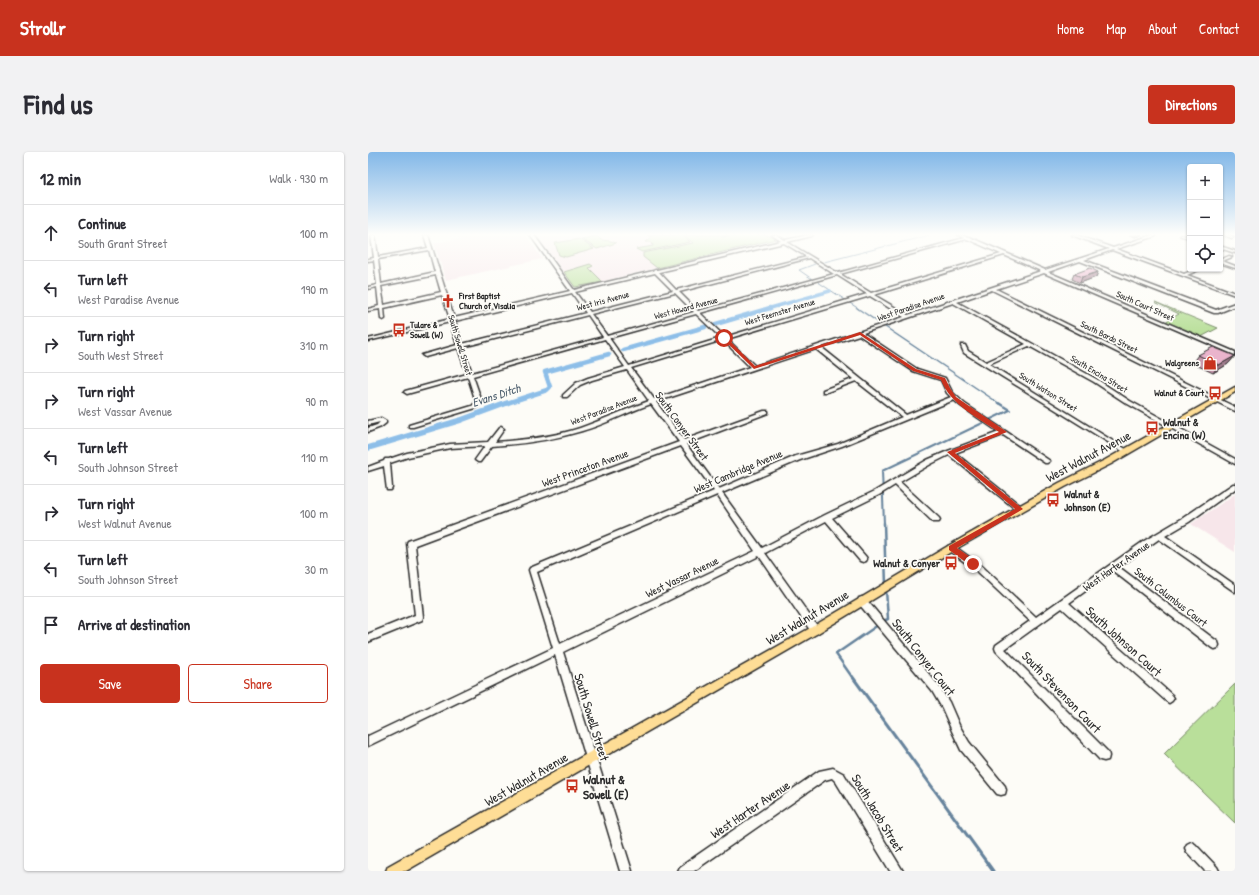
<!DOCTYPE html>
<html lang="en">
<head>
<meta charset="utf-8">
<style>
	:root { --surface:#fff; --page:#f2f2f3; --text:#2b2b33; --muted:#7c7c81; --line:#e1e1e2; --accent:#c8321e }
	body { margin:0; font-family:"Patrick Hand",sans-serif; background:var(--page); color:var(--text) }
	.controls { position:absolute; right:12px; top:12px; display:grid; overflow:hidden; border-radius:4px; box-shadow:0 1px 3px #0004 }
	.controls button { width:36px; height:36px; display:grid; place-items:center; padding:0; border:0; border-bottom:1px solid var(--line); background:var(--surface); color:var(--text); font:20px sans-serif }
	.stop { position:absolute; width:12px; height:12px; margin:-9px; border:3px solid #c8321e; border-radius:50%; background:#fff }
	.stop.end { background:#c8321e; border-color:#fff; box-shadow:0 1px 4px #0008 }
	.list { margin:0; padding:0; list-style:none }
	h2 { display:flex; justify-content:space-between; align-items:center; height:52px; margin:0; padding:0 16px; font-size:17px }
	h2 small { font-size:13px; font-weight:400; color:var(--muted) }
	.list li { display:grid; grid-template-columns:26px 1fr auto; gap:12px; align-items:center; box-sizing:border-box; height:56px; padding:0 16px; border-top:1px solid var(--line) }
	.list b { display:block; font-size:15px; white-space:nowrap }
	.list p { margin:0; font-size:13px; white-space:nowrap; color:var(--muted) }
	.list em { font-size:13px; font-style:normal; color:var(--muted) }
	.actions { display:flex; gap:8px; padding:12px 16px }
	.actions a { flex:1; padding:9px 0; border:1px solid var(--accent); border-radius:4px; text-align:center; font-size:14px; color:var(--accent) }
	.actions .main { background:var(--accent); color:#fff }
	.icon { flex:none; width:22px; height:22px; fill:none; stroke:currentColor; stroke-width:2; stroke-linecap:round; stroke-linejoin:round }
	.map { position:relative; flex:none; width:867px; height:719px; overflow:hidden; border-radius:4px }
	header { display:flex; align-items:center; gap:24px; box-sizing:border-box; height:56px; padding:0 20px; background:var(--accent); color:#fff }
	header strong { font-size:19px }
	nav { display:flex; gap:22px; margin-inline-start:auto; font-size:14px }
	.intro { display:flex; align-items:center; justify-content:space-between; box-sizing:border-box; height:96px; padding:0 24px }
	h1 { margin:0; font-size:28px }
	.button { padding:10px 18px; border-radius:4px; background:var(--accent); color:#fff; font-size:14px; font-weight:700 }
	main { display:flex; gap:24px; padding:0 24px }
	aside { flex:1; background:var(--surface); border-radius:4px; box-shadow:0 1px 3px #0004 }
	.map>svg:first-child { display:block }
</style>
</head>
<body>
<header>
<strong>Strollr</strong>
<nav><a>Home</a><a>Map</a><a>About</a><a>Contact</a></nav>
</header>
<div class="intro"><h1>Find us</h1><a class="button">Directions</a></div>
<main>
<aside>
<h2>12 min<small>Walk · 930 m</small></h2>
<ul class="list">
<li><svg class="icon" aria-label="ahead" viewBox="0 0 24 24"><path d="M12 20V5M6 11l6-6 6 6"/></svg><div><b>Continue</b><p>South Grant Street</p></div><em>100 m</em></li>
<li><svg class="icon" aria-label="left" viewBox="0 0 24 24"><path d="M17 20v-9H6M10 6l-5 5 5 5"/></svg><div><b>Turn left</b><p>West Paradise Avenue</p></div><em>190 m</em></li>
<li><svg class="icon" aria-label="right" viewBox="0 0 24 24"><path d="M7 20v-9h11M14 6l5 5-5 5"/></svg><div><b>Turn right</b><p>South West Street</p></div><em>310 m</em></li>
<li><svg class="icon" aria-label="right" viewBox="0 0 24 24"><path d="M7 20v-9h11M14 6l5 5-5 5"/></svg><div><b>Turn right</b><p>West Vassar Avenue</p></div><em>90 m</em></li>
<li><svg class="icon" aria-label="left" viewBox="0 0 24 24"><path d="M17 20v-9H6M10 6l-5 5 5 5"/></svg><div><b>Turn left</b><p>South Johnson Street</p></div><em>110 m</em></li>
<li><svg class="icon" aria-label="right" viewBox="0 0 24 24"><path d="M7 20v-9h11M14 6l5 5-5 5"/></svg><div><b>Turn right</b><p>West Walnut Avenue</p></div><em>100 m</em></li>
<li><svg class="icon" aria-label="left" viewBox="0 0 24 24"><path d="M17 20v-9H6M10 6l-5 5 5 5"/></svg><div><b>Turn left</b><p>South Johnson Street</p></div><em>30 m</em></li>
<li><svg class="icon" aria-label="arrive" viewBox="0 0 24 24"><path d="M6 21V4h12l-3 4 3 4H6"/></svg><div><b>Arrive at destination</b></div></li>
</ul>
<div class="actions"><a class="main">Save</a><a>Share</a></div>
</aside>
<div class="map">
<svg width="867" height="719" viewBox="0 0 867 719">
	<rect width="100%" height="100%" fill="#fdfcf7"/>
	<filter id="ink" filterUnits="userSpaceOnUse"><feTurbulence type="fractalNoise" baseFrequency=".025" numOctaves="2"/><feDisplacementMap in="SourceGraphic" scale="8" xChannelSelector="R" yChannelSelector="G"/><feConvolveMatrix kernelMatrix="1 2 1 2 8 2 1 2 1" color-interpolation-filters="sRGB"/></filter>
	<g filter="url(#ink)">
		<g fill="#f7e6ea">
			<path d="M113,83H158L174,107L78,128L66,91Z"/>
			<path d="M168,83H401L408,87L211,135H207Z"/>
			<path d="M867,342V400L823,372Z"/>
		</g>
		<g fill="#b9df9a" stroke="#728562">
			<path d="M279,83H314L322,90L274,100L268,97L285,94L284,90H278L284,85Z"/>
			<path d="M316,83H360L353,84L354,85C370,82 394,78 408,87L289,116L275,105V101L325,91Z"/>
			<path d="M229,84L233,88L243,89L248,91L229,97L213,87Z"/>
			<path d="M211,87L226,97L198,105L191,103L187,91Z"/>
			<path d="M222,112L225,114L221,116L235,130L207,135L196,120Z"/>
			<path d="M787,150L850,176L833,185L797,170L811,162Z"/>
			<path d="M867,532V671L796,602Z"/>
		</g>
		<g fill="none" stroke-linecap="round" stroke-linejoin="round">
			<g stroke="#66839c" stroke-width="1">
				<path d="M456,110L562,83"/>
				<path d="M444,127L431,118L447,112"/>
				<path d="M450,130L491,157"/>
			</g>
			<path stroke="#66839c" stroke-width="1.5" d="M489,156L632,252"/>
			<path stroke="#66839c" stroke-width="2" d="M516,372L514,319L642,258L631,251"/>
			<g stroke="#66839c" stroke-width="2.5">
				<path d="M516,371L518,434"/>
				<path d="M515,469L520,467L518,438"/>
				<path d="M484,525L468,502L510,473"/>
			</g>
			<path stroke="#66839c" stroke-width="3" d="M484,524L625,719"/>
			<path stroke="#8dbee8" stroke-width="3.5" d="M399,157L462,139"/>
			<g stroke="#8dbee8" stroke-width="4.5">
				<path d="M348,172L402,156"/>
				<path d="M255,198L337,175"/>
				<path d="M136,252L179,238L182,235L177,220L241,202"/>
			</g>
			<path stroke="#8dbee8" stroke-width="5.5" d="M0,296L93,268L139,251"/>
			<g stroke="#2b2b2b" stroke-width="3">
				<g id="minor">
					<path d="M3,83H7L10,105L60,96L56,83H60L86,166L202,139L162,83H166L206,138L285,119L287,118H289L413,89L404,83H408L417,88L440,83H445L444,84L419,90L470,121L596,86L590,83L601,85L677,118L741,97L704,83H708L745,96L784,83H789L788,84L748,97L816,122L828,117H833L819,123L867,141V143L744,98L716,108L848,158L867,151V154L850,161H846L712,109L680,120L867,200V203L676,121L628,137L867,255V259L624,138L589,150L730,228L762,249L867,307V312L758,251L726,230L661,194L621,212L761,299L758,301L756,300L596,201L593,194V193H597L600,199L618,210L658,192L585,151L495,181L549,217L577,226L584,240L597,252L682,309L679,311H677L635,283L587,301L654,355L655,357L654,359H650L581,303L563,312L532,330L571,366L572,368L571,370H565L527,333L511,343L464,366L498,405L499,407L498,409L495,410L492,409L458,369L397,401L450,475L451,478L450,481L447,482L444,481L391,404L195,500L264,719H252L187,503L0,594V584L185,496L161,418L162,416L346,339L313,294L47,393L55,465L54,468L0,490V482L47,463L39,391L40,389L311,290L283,252C260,260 238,272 214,279C184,288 156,292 124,294L112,310H110L107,308L117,294L82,296L40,305L22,311L24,336L23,338H19L16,314L0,319V315L16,309L17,307H21L39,301L82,292L120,290L131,276L133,275L136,277L127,290C155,288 185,285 212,276C235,268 258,257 281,249L259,218L224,228L212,233L199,245H195V243L208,231L220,226L257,215L237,187L105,224L114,250L108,256L45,275H41V273L104,254L108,250L100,225L39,242L36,240L37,239L99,222L90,196L57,205L54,203L89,193L82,170L0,189V187L82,167L74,143L16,156L17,167L15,168L13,167L12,157L0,159V157L11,154L9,135L0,137V135L9,133L6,108L0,109V107L6,106ZM599,87L633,102L503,141L472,122ZM416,91L439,105L308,138L291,120ZM61,98L67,120L13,132L10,107ZM636,103L673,119L540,163L506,143ZM441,106L466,122L330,159L311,140ZM287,121L305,139L222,160L207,140ZM68,123L73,140L16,153L13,134ZM469,123L499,142L357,185L332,161ZM204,141L218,161L94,192L87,169ZM307,141L326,160L239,184L223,162ZM502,144L536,165L387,214L359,187ZM328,162L353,186L261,214L241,186ZM220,163L235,185L104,221L95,195ZM491,183L545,219L573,228L579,241L583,245L538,263L453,195ZM355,188L382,215L286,247L263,216ZM448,197L485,227L455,238V240H459L488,229L534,265L470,292L428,304L351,337L318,292L400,261V259H396L316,288L288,250ZM586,248L593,254L631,280L580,299L559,308L507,339L457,363L394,396L354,341L432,308L474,294ZM349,343L387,399L192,492L169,420Z"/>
					<path d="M812,83L822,84V86L813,84Z"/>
					<path d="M856,83H860L866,85L864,86Z"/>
					<path d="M852,94L867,99V101L852,96Z"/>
					<path d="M861,104L864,105L854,109L867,114V116L852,111V108Z"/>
					<path d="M13,266L18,269V271L13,275L0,280V276L9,273L12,270L0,273V269Z"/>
					<path d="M865,332H867V337L821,370L797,384L867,433V440L791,387L751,415L850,490L851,493L850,496L847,497L844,496L745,419L701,451L804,543L806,546L804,549L801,551L798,549L694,456L637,497L740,600L741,604L740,608L736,609L732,608L628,499L627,496L628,493L662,469L609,419L580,398L579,396L580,394L583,393L586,394L615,415L668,465L776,389L815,366Z"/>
					<path d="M494,445L497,446L570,533L581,550L591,573L601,590L637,634L638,638L637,642L633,643L629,642L593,598L584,579L574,556L564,539L491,452L490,449L491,446Z"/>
					<path d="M465,616L476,622L535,719H522L468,630L464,626L457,628L326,719H310L312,715L451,619Z"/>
					<path d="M823,690L827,692L849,715L851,719H837L819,700L817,696L819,692Z"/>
				</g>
			</g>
			<g stroke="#2b2b2b" stroke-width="3">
				<path id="major" d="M867,235V240L743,312L697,335L586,398L450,481L38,719H18L20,714L444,475L580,394L691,331L737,308Z"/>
			</g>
			<use href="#minor" fill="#fdfcf7" fill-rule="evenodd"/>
			<use href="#major" fill="#fedd96" fill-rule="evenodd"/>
		</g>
		<g fill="#c99baf" stroke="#2b2b2b">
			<path d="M761,83H774L767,85Z"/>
			<path d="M730,120L728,125L712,131L704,127L706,122Z"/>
			<path d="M830,203L867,204L860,212L845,221L824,211Z"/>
		</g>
		<g fill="#a47e8f" stroke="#2b2b2b">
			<path d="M768,83H774L767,85Z"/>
			<path d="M730,120L728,125L712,131L714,125Z"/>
			<path d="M867,204L860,212L845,221L851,213Z"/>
		</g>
		<g fill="#eab4cc" stroke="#2b2b2b">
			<path d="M722,116L730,120L714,125L706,122Z"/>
			<path d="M845,195L867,204L851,213L830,203Z"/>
		</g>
	</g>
	<linearGradient id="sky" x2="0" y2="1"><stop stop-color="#83b8e8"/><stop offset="0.45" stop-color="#fefefb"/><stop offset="1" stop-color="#fefefb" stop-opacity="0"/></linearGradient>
	<rect width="867" height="183" fill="url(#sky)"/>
	<path fill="#c8321e" d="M492,180L548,217L577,226L582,236L588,245L639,280L587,301L655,357L589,396L608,409V414H603L581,398V394L647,357L579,300L631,280C610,266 583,253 573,228L545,219L492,183L386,217L354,186L358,185L387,214Z"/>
	<defs>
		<g id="church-bare" transform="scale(1.08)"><path d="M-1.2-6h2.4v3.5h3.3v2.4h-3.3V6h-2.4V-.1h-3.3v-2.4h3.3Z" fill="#c8321e" stroke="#fdfcf7" stroke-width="2.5" paint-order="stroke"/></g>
		<g id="bus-bare" transform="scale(1.08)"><path d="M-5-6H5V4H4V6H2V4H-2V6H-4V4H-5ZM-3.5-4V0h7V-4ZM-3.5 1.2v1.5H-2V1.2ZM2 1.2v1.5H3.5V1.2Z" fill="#c8321e" stroke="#fdfcf7" stroke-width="2.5" paint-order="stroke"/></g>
		<g id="shop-bare" transform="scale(1.08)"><path d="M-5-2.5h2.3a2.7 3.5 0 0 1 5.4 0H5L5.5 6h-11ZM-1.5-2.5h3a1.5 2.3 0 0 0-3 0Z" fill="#c8321e" stroke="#fdfcf7" stroke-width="2.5" paint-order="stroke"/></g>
	</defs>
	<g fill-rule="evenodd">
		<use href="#church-bare" x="80" y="149"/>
		<use href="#bus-bare" x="31" y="178"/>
		<use href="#shop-bare" x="842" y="211"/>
		<use href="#bus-bare" x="847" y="241"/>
		<use href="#bus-bare" x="784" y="276"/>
		<use href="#bus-bare" x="685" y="348"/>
		<use href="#bus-bare" x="583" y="411"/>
		<use href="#bus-bare" x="204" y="634"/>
	</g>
	<g text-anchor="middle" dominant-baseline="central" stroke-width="3.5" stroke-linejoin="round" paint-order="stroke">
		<g font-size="9" font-weight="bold" fill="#2b2b2b" stroke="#fdfcf7" text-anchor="start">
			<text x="91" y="144">First Baptist<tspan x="91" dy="10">Church of Visalia</tspan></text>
			<text x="42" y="173">Tulare &amp;<tspan x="42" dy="10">Sowell (W)</tspan></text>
			<text x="831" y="211" text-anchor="end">Walgreens</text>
			<text x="836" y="241" text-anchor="end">Walnut &amp; Court</text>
		</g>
		<g font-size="9" fill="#2b2b2b" stroke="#fdfcf7">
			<text transform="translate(235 149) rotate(-15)">West Iris Avenue</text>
			<text transform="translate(777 154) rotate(24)">South Court Street</text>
			<text transform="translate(543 155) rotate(-19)">West Paradise Avenue</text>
			<text transform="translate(318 156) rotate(-15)">West Howard Avenue</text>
			<text transform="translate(412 160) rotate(-17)">West Feemster Avenue</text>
			<text transform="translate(741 185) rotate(26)">South Bardo Street</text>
			<text transform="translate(92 193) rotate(73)">South Sowell Street</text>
			<text transform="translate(731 222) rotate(31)">South Encina Street</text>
			<text transform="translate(680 240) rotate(32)">South Watson Street</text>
			<text transform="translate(236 258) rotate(-21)">West Paradise Avenue</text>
		</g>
		<g font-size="11" font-weight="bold" fill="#2b2b2b" stroke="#fdfcf7" text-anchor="start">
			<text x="795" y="270">Walnut &amp;<tspan x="795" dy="13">Encina (W)</tspan></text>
			<text x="696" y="342">Walnut &amp;<tspan x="696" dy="13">Johnson (E)</tspan></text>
			<text x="572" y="411" text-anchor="end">Walnut &amp; Conyer</text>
		</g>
		<g font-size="11" fill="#2b2b2b" stroke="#fdfcf7">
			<text transform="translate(314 274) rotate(54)">South Conyer Street</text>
			<text transform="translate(217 316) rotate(-20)">West Princeton Avenue</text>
			<text transform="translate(370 319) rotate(-23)">West Cambridge Avenue</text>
			<text transform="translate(748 414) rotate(-35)">West Harter Avenue</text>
			<text transform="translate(314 425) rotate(-26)">West Vassar Avenue</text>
			<text transform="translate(803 445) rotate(38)">South Columbus Court</text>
		</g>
		<g font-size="12" font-style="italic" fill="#4d5e6d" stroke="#fdfcf7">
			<text transform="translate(128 243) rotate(-18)">Evans Ditch</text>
		</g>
		<g font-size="13" fill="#2b2b2b" stroke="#fdfcf7">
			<text transform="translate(720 304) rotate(-28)">West Walnut Avenue</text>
			<text transform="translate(439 465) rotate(-31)">West Walnut Avenue</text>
			<text transform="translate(756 489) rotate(42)">South Johnson Court</text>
			<text transform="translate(556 505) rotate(52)">South Conyer Court</text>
			<text transform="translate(694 540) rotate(46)">South Stevenson Court</text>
			<text transform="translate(224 565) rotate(73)">South Sowell Street</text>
			<text transform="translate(158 627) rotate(-30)">West Walnut Avenue</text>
			<text transform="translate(382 657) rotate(-34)">West Harter Avenue</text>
			<text transform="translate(510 661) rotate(59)">South Jacob Street</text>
		</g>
		<g font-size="13" font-weight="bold" fill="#2b2b2b" stroke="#fdfcf7" text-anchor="start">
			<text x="215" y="627">Walnut &amp;<tspan x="215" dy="15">Sowell (E)</tspan></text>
		</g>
	</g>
</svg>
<div class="controls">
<button>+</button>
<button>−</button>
<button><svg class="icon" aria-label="locate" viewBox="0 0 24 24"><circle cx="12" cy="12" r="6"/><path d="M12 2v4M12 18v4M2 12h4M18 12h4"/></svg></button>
</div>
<div class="stop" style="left:356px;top:186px"></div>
<div class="stop end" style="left:605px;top:412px"></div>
</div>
</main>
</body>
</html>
